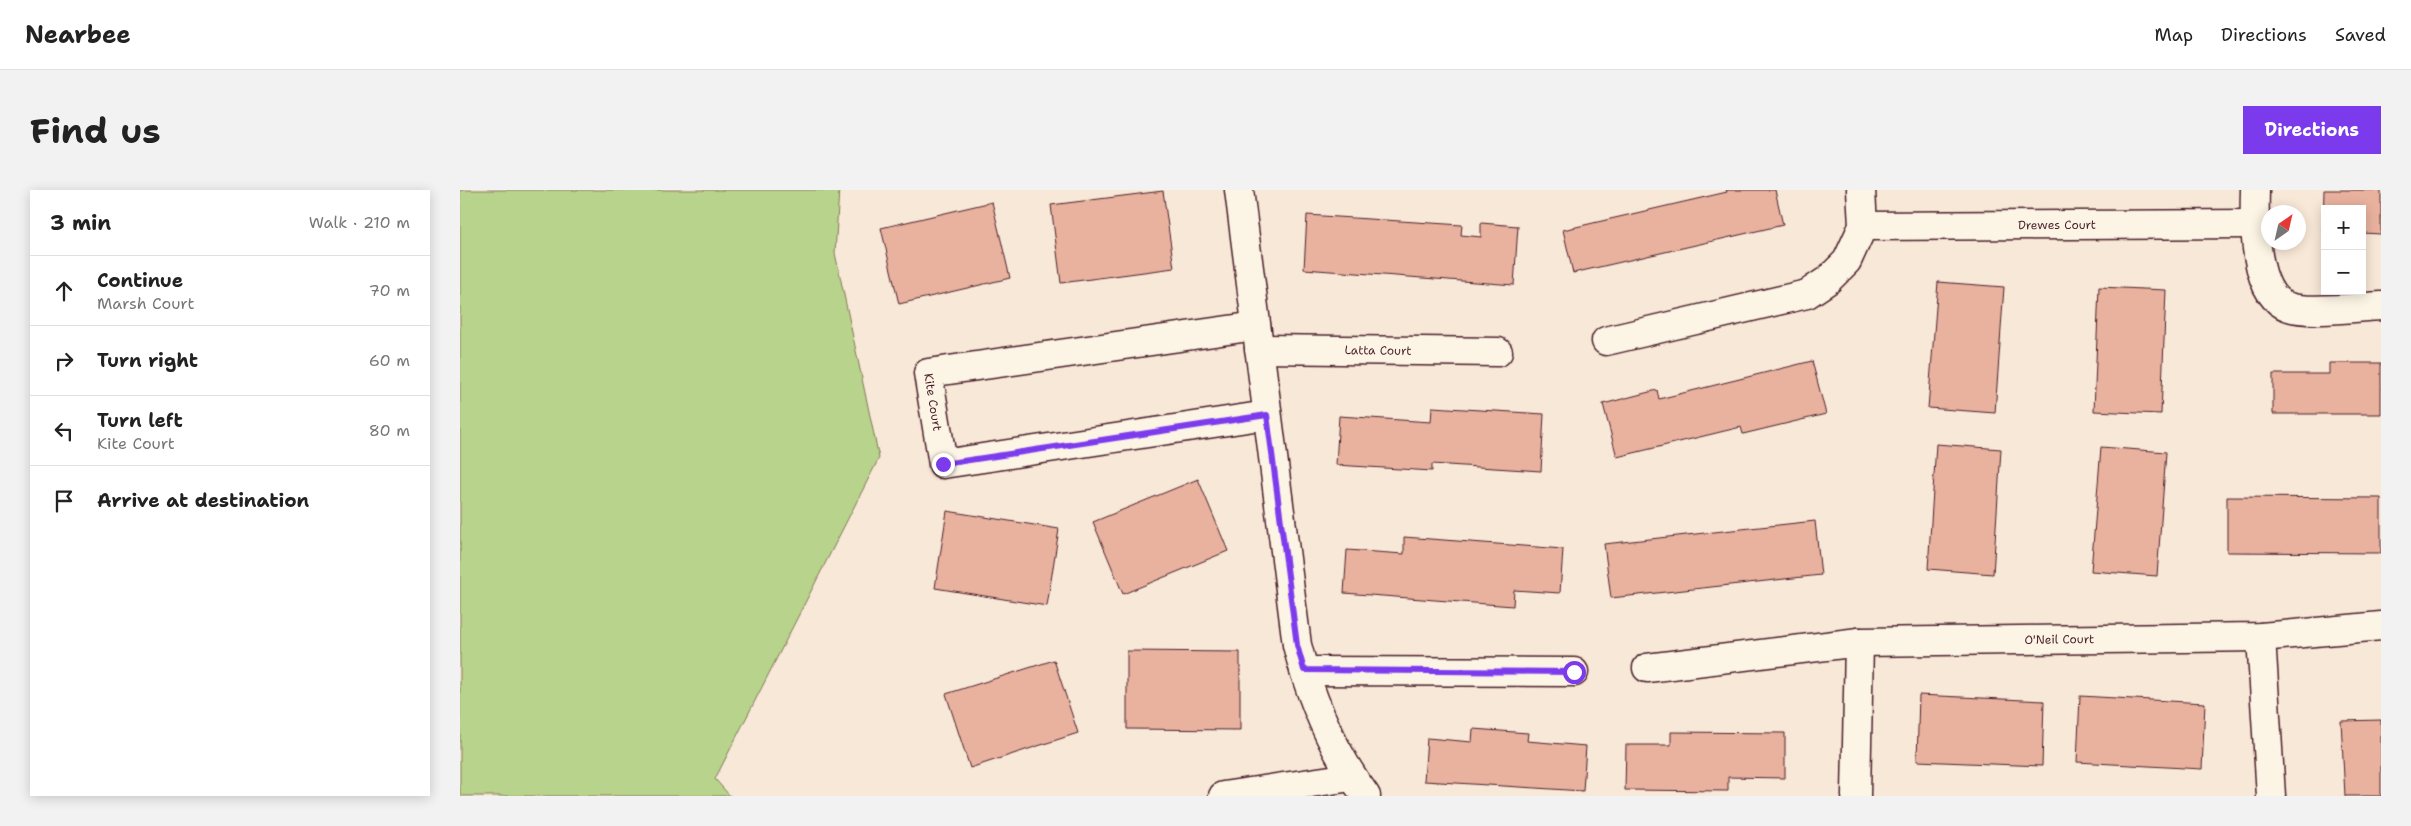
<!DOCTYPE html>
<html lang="en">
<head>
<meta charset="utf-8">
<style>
	:root { --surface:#fff; --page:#f2f2f2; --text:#222; --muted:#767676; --line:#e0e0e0; --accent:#7c3aed }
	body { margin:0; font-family:"Shantell Sans",sans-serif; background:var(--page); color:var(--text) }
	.controls { position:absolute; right:15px; top:15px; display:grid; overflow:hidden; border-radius:0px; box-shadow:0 2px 12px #0003 }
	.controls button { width:45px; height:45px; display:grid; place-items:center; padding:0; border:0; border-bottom:1px solid var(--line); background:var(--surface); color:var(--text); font:25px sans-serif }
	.compass { position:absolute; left:1801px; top:15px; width:45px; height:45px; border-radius:50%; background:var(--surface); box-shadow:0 2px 12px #0003; rotate:34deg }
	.stop { position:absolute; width:15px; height:15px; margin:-11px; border:4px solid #7c3aed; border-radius:50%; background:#fff }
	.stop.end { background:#7c3aed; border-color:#fff; box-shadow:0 1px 5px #0008 }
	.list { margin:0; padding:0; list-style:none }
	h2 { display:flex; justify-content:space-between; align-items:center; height:65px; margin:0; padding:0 20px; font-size:21px }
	h2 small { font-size:16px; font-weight:400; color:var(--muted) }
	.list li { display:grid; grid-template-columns:32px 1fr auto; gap:15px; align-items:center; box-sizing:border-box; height:70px; padding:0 20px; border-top:1px solid var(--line) }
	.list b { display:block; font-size:19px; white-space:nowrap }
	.list p { margin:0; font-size:16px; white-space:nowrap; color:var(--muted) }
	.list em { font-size:16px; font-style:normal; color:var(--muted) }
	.icon { flex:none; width:28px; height:28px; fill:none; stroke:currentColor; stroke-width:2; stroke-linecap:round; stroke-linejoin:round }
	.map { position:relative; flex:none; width:1921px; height:606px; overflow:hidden; border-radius:0px }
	header { display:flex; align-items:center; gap:30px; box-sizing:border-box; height:70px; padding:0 25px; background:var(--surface); border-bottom:1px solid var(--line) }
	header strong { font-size:24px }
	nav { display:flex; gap:28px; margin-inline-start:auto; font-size:18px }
	.intro { display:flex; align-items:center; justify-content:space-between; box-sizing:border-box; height:120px; padding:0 30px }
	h1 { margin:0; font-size:35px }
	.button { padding:12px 22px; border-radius:0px; background:var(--accent); color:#fff; font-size:18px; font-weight:700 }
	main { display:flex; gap:30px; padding:0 30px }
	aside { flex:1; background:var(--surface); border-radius:0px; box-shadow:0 2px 12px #0003 }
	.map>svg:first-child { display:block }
</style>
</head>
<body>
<header>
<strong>Nearbee</strong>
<nav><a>Map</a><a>Directions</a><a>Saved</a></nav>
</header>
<div class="intro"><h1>Find us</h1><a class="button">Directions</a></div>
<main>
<aside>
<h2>3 min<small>Walk · 210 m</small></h2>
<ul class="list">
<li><svg class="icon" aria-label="ahead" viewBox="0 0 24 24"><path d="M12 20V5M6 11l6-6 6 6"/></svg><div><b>Continue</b><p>Marsh Court</p></div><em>70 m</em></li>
<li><svg class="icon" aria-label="right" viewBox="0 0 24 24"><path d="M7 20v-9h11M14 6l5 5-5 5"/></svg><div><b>Turn right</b></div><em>60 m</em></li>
<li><svg class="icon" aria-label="left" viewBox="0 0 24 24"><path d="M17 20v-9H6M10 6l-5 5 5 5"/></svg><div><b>Turn left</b><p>Kite Court</p></div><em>80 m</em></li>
<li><svg class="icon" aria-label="arrive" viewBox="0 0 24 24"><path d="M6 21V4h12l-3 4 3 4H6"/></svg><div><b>Arrive at destination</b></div></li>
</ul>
</aside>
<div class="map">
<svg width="1921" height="606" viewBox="0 0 1921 606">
	<rect width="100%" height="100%" fill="#f8e8d7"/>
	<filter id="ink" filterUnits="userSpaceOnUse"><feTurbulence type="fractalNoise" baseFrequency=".02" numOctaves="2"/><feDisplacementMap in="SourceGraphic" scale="10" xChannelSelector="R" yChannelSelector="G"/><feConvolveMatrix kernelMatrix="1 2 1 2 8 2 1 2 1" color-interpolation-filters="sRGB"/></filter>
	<g filter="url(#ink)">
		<path fill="#b8d38b" stroke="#81795b" d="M0,0H379L375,63L419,268L255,589L270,606H0Z"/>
		<g fill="#e9b29f" stroke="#4a1f2b">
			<path d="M1266,0H1315L1323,35L1113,83L1103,40L1267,2Z"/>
			<path d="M1864,0H1921V44L1902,43V19H1865V42H1863Z"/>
			<path d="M703,1L714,78L601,93L591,15Z"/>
			<path d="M532,12L550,88L439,114L421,38Z"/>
			<path d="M847,25L1002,35L1001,45L1021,47V33L1058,36L1054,95L844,79Z"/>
			<path d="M1478,92L1544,97L1535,223L1468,218Z"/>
			<path d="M1639,97L1706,100L1701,224L1634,221Z"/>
			<path d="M1352,171L1366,224L1283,244L1281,237L1157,267L1143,214L1197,200L1199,209Z"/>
			<path d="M1869,173H1921V224H1813V184H1869Z"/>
			<path d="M972,217L1084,224L1081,281L972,274V281L876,275L879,226L971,232Z"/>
			<path d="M1476,254L1541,259L1533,384L1468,379Z"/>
			<path d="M1641,257L1706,262L1697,386L1631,381Z"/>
			<path d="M738,289L768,361L663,404L633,332Z"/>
			<path d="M1767,307L1921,308V363L1767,362Z"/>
			<path d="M487,321L599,339L587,416L475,398Z"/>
			<path d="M1355,331L1361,385L1151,408L1144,354Z"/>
			<path d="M944,347L1103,359L1100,403L1054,400L1053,416L884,403L887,360L944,364Z"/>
			<path d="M667,461L780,462V540L667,539Z"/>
			<path d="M594,470L618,543L510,578L486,504Z"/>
			<path d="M1459,505L1584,511L1582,576L1457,571Z"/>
			<path d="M1620,506L1745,513L1742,579L1617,572Z"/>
			<path d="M1921,530V606H1885L1881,531Z"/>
			<path d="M1013,539L1068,543L1067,551L1126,556L1123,601L964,591L967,548L1012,552Z"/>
			<path d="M1211,542L1325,543V588L1268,587V601L1165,600L1166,555H1211Z"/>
		</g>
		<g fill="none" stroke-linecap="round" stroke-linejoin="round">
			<g stroke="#4a1f2b" stroke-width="31">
				<g id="minor">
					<path d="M779,0L837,455C851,510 872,560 906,606"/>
					<path d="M1795,0C1794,31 1793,106 1829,117C1850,124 1898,117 1921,116"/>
					<path id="s1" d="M1403,36L1794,34"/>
					<path id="s2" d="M796,136L468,183L483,274L807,225"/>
					<path d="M1146,151L1347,104L1368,90L1387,71L1403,36L1401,0"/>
					<path id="s3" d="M799,159L1038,162"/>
					<path d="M1801,447L1811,606"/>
					<path id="s4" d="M1187,478L1399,452L1801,447L1921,436"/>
					<path d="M844,481L1114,482"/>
					<path d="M763,606L891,587"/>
					<path d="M1396,606L1399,452"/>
				</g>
			</g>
			<use href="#minor" stroke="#fcf5e5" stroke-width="28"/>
		</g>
	</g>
	<g fill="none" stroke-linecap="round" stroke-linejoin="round" filter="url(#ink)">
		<path stroke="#7c3aed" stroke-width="6" d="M483,274L807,225L837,455L844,480L1114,482"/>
	</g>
	<g text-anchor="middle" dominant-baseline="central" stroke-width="4" stroke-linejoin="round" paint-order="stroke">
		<g font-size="12" fill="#4a1f2b" stroke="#fcf5e5">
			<text stroke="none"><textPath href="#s1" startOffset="194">Drewes Court</textPath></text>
			<text stroke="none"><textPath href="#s3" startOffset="119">Latta Court</textPath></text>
			<text stroke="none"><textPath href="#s2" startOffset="361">Kite Court</textPath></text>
			<text stroke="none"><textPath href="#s4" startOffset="414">O'Neil Court</textPath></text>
		</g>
	</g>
</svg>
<div class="controls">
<button>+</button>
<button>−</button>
</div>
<svg class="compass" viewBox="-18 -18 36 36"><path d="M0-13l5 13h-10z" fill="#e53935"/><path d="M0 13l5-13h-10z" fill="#767676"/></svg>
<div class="stop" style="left:1114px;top:482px"></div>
<div class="stop end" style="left:483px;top:274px"></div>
</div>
</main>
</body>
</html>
